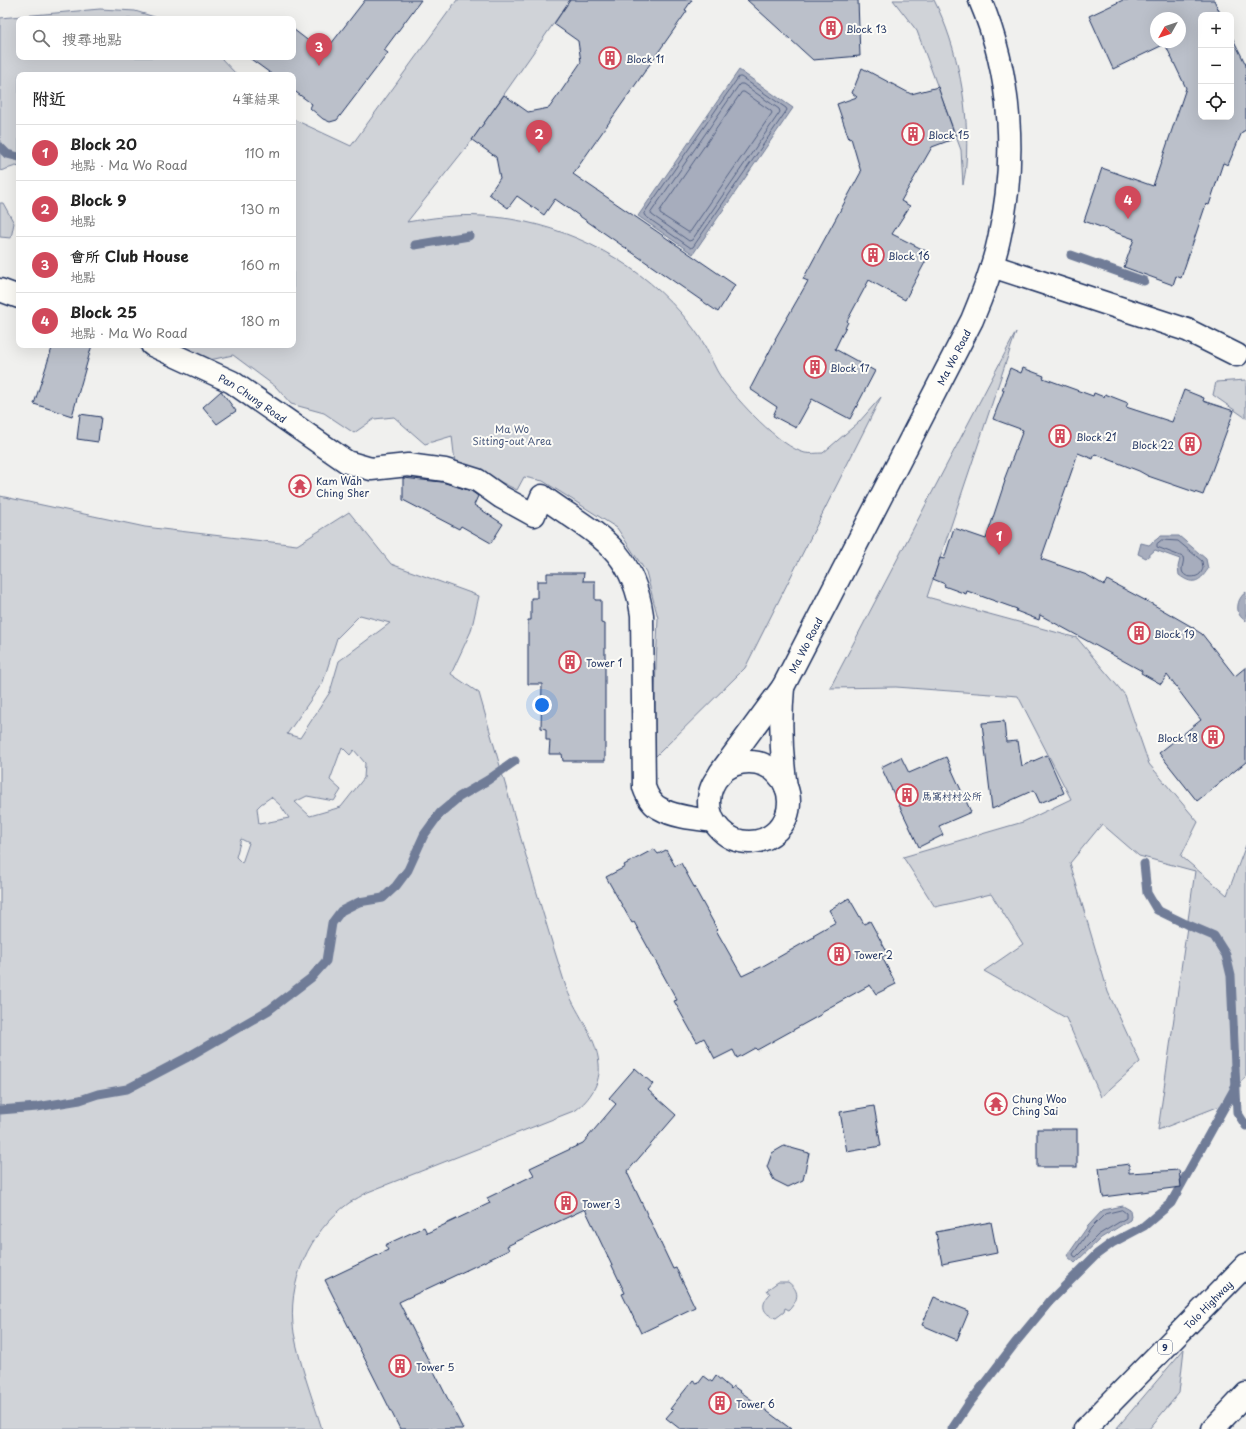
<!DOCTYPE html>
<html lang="zh-TW">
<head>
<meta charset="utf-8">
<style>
	:root { --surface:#fff; --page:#f6f6f6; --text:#222; --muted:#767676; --line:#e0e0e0; --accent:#d1495b }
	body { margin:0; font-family:"Playpen Sans","LXGW WenKai TC",sans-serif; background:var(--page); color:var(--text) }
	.controls { position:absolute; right:12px; top:12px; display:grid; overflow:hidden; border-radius:8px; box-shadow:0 4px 16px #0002 }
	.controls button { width:36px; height:36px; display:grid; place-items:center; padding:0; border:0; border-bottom:1px solid var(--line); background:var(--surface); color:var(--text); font:20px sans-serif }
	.compass { position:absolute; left:1150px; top:12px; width:36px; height:36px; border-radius:50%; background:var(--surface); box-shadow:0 4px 16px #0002; rotate:230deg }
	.you { position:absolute; left:542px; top:705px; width:14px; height:14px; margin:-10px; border:3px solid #fff; border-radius:50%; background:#1a73e8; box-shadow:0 0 0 6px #1a73e833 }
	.badge { display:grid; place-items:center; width:26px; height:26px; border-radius:50%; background:var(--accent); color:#fff; font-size:13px; font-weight:700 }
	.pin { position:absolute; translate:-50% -33px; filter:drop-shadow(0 1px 2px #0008) }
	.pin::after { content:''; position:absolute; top:21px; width:14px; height:12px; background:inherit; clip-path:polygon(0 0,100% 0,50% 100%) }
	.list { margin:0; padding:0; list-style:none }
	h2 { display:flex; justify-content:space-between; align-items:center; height:52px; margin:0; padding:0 16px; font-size:17px }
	h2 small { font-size:13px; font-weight:400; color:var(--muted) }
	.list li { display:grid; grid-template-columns:26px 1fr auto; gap:12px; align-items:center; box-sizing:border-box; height:56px; padding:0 16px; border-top:1px solid var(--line) }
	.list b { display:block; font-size:15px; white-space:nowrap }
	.list p { margin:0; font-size:13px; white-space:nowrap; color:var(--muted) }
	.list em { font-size:13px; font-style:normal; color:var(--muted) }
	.icon { flex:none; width:22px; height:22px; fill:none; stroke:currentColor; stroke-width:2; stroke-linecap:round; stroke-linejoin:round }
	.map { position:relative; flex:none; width:1246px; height:1429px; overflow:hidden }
	.search { position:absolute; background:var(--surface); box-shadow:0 4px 16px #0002; left:16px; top:16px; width:280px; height:44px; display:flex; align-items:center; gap:10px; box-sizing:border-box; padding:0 14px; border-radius:8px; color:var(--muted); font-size:15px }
	.panel { position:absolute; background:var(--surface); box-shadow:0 4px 16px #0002; left:16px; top:72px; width:280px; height:276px; border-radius:8px }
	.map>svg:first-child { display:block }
</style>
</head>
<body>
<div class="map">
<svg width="1246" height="1429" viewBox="0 0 1246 1429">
	<rect width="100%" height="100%" fill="#f0f0ee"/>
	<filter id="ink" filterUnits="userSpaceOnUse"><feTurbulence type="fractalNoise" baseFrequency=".025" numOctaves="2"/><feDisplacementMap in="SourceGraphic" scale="8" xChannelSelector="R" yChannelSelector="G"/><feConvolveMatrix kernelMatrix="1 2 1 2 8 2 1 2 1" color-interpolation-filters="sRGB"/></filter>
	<g filter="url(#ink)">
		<g fill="#d0d3d8" stroke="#76819b" fill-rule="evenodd">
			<path d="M457,0H570L472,140L407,222C432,218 457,214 482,216C557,220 631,256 681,313C689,322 698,334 704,344C710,356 715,369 722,379C737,400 780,447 805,453C810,454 817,453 823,453L859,422L881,397L745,668L655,757V691L658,618L646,572L617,528L543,481L524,477L517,490L468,466L455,463L452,436L425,444L394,417L374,419L354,433L324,413L291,404L276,387L233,355L205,361L177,345H293V119L351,146Z"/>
			<path d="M893,0H934C958,47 970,111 966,164C966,171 964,178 963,185L961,150L917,31Z"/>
			<path d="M100,9L135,11L161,19H19V57H220L237,75H19V167L16,166L0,171V18Z"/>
			<path d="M0,203H3L14,223L11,238L0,237Z"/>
			<path d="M1016,332L927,597L1077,638L1125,695L1149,764L1198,822L1181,856L1227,895L1246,845V1076L1220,1106L1158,1130L1195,871L1139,856L1102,824L1070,863L1108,992L1140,1062L1101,1097L1066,1018L984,971L1023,944L991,894L935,907L903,857L1023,822L1071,799L1018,696L896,687L830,688Z"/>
			<path d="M1246,380V418L1213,395L1216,382Z"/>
			<path d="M0,496L145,527L297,545L349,512L391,564L479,596L471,631L451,674L479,693C507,790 534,887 565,984C573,1010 597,1036 599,1064C601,1083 590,1099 576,1110L368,1192C362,1196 355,1199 349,1203C309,1232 286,1283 294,1333C300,1365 312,1397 322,1429H0ZM360,615L390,623L339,661L330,692L300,738L287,734L323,682L337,638ZM342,747L350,755L354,750L365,763L364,778L341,807L310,816L295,802L307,796L334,801L341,790L330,780ZM271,797L280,805L289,818L259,824L257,808L261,804ZM241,839L249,843L242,863L236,857Z"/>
			<path d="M778,1282H788C800,1291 799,1299 789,1310L785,1308L784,1312L776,1318C762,1314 760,1304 770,1294L767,1290Z"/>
			<path d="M1184,1349L1179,1393L1149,1429H1116Z"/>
		</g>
		<g fill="#a7adbd" stroke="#6f7b97">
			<path d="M739,70L793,108L693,254L638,216Z"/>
			<path d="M1161,536H1179L1206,559L1208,569C1199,583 1192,585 1179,575L1178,567L1180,559L1155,550L1146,558L1138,554L1141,543L1149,545Z"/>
			<path d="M1246,592V621C1234,615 1236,599 1246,592Z"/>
			<path d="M1123,1206L1130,1210L1131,1216L1130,1220L1101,1238L1075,1263L1067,1256L1088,1226L1103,1210Z"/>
		</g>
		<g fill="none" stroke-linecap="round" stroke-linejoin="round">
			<g stroke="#536184" stroke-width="1">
				<path d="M739,77H741L786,108L787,110L693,247L691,248L645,216L644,214Z"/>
				<path d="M740,84H743L779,109L780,112L692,240L689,241L652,215L651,213Z"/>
				<path d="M742,92H744L771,111L772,113L690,232H688L660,214V211Z"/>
				<path d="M1162,540L1178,541L1202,561L1203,568C1203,569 1201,573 1200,574C1196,578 1186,578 1183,573C1180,568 1185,562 1183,557L1157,547V544Z"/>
				<path d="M1122,1210L1126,1213V1218L1098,1235L1076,1257L1074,1256L1073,1254L1091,1228L1105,1214Z"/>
			</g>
			<g stroke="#6f7b97" stroke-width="9">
				<path d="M0,147L7,154L19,157"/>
				<path d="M415,245L469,236"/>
				<path d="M1071,255L1144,281"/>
				<path d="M1144,864L1147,893L1157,910L1186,924L1214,936L1226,955L1231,976L1237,1112L1246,1126"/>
				<path d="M0,1110L37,1107L80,1100L98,1094L127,1089L186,1058L269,1010L311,978L326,961L332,923L341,911L359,902L383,898L396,886L408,870L424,835L440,813L459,797L488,780L515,761"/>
				<path d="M952,1429L968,1405L1016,1342L1050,1301L1097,1254L1112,1243L1144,1226L1171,1203L1236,1086"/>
			</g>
		</g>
		<g fill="#bbc0ca" stroke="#1b2f5e" fill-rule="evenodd">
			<path d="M365,0H421L384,50L388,53L337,120L330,122L323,119L310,108L312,104L293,90V75H273L248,57H293V29L324,53Z"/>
			<path d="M570,0H692L685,10L687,11L573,174L735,285L718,312L555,199L544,215L517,196L508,208L489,194L500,178L496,157L472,140L504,95L528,112L549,108L562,90L581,62L578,41L554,24Z"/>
			<path d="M747,0H858L860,56L813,60Z"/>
			<path d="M1123,0H1214L1221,15H1201V117H1231V35L1246,65V130L1242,132L1228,165L1223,163L1209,205L1206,204L1181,278L1176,276L1173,285L1124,267L1134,239L1084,221L1102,168L1153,186L1186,88L1165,44L1113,69L1089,16ZM1156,18H1180V42H1156Z"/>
			<path d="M862,68L911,94L938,87L956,138L932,147L901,201L910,206L892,234L930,253L905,300L869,280L847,321L848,322L835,349L875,371L850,419L812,399L796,428L773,416L777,407L750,389L776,339H775L808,281L803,279L861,172L851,138L849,139L837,104L857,97L852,93Z"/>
			<path d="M53,345H92L72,416L34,404Z"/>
			<path d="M1010,368L1021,373L1023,368L1044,376L1043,378L1093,396L1094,393L1104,397L1105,394L1128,403L1126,407L1172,422L1184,390L1204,398L1203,401L1234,411L1203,495L1148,476L1139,471L1095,454L1093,459L1078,453L1041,559L1087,575L1104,585L1107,580L1154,605L1194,628V629L1202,634L1235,676L1246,667V762L1197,801L1159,753L1201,720L1167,675L1161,684L1141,673L1142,671L1040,615L1039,620L1016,611L1017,609L967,591L966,594L944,586L945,584L933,579L940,558L944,559L954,528L986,539L1005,481L1004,480L1023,430L993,419L1004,390H1002Z"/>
			<path d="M221,391L236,411L217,424L203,407Z"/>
			<path d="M80,414L101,417L98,442L77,439Z"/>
			<path d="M403,478L442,482L471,491L478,496L474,505L503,524L491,543L461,526L459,529L403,500Z"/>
			<path d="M547,573H584L583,581H595V600H601V623L605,624V761H563L562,754H549L550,740H546V729L541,728L542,684H528V620H531V598H537V581H547Z"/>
			<path d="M1004,721L1006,742L1018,741L1022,766L1047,755L1064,793L1040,803L1034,790L992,809L982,723Z"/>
			<path d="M901,757L909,773L946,757L971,812L939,826L943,835L919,847L881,767Z"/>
			<path d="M654,849L658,854L666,850L675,866L681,863L717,929L716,930L742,976L763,966L814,937L813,935L836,922L829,910L849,898L864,924L870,921L888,954L882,957L896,984L876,994L870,985L821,1012L822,1014L757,1050L755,1048L737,1058L733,1050L715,1059L704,1038L697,1042L674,1001L677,1000L634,922L632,923L606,877L625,867L624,865Z"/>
			<path d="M635,1068L653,1084L648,1090L676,1115L627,1172L673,1269L676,1268L695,1307L641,1333L622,1294L625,1293L585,1209L507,1246L509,1250L399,1302L463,1429H400L325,1280L388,1250L385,1245L424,1227L427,1233L490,1203L487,1198L534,1175L530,1168L583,1143L616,1104L609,1098Z"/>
			<path d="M874,1106L881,1146L847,1152L840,1112Z"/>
			<rect x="1037" y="1129" width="40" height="38"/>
			<path d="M784,1146L809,1153L803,1180L788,1187L774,1180L767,1167L772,1153Z"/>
			<path d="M1129,1164V1173L1179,1170L1181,1187L1103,1197L1099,1168Z"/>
			<path d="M991,1222L997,1253L942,1264L936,1232Z"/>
			<path d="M934,1297L969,1311L957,1340L922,1325Z"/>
			<path d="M704,1376L712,1382L716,1376L731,1389L733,1386L791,1429H680L666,1418L673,1410L670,1409L693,1380L698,1384Z"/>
		</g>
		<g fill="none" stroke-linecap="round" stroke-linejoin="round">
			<g stroke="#1b2f5e" stroke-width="25">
				<g id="minor">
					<path d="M992,266L1187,330L1237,355"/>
					<path d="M0,290L19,297"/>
					<path id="s1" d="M152,345L232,382L347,462L371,469L408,465L445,470L477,480L501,497L534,515L542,496C592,533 632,545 642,615L644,787C647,796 652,805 661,809C674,817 698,819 713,821"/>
					<circle cx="749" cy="802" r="40"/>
				</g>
			</g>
			<g stroke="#1b2f5e" stroke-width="25">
				<g id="tertiary">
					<path d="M783,687C780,721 781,754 786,787"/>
					<path id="s2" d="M720,773L783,687L972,320C983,294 993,267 999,239C1017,161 1012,75 980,0"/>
				</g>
			</g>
			<g stroke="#1b2f5e" stroke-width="25">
				<g id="motorway">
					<path id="s3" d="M1085,1429L1246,1265"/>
					<path d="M1213,1429L1246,1394"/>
				</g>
			</g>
			<use href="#minor" stroke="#fdfcf7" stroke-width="22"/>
			<use href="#tertiary" stroke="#fdfcf7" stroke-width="22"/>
			<use href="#motorway" stroke="#fdfcf7" stroke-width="22"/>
		</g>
	</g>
	<defs>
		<g id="building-ring" transform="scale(1.15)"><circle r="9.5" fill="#fdfcf7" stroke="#d1495b" stroke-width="1.5"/><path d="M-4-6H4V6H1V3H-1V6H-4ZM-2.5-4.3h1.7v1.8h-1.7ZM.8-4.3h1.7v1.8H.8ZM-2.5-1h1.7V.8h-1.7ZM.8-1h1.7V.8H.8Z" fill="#d1495b"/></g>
		<g id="temple-ring" transform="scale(1.15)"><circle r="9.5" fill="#fdfcf7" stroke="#d1495b" stroke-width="1.5"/><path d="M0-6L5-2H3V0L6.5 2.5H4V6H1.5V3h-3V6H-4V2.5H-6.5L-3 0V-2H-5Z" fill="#d1495b"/></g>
	</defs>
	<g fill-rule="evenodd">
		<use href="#building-ring" x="831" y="28"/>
		<use href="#building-ring" x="610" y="58"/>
		<use href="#building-ring" x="913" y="134"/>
		<use href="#building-ring" x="873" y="255"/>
		<use href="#building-ring" x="815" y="367"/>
		<use href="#building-ring" x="1060" y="436"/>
		<use href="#building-ring" x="1190" y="444"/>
		<use href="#temple-ring" x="300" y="486"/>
		<use href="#building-ring" x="1139" y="633"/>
		<use href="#building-ring" x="570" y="662"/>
		<use href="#building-ring" x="1213" y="737"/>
		<use href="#building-ring" x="907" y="795"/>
		<use href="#building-ring" x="839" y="954"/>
		<use href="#temple-ring" x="996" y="1104"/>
		<use href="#building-ring" x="566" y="1203"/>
		<use href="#building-ring" x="400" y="1366"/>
		<use href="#building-ring" x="720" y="1403"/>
	</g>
	<g text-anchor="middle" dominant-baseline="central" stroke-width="4" stroke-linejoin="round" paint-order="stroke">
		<rect fill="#fdfcf7" stroke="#5f6c8c" stroke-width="1" x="1158" y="1340" width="14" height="14" rx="3"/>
		<g font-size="9" font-weight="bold" fill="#1b2f5e">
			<text x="1165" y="1347">9</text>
		</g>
		<g font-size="10" fill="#1b2f5e" stroke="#fdfcf7" text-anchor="start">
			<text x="846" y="28">Block 13</text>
			<text x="626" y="58">Block 11</text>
			<text x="928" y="134">Block 15</text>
			<text x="888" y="255">Block 16</text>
			<text x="830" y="367">Block 17</text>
			<text x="1076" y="436">Block 21</text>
			<text x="1174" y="444" text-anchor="end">Block 22</text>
			<text x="316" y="480">Kam Wah<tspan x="316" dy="12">Ching Sher</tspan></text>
			<text x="1154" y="633">Block 19</text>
			<text x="586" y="662">Tower 1</text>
			<text x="1198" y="737" text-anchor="end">Block 18</text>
			<text x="922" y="795">馬窩村村公所</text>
			<text x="854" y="954">Tower 2</text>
			<text x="1012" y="1098">Chung Woo<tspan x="1012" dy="12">Ching Sai</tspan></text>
			<text x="582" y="1203">Tower 3</text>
			<text x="416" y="1366">Tower 5</text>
			<text x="736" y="1403">Tower 6</text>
		</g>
		<g font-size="10" fill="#1b2f5e" stroke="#fdfcf7">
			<text stroke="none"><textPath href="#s2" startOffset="478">Ma Wo Road</textPath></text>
			<text stroke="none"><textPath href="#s1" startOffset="114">Pan Chung Road</textPath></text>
			<text stroke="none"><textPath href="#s2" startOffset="154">Ma Wo Road</textPath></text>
			<text stroke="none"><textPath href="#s3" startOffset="175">Tolo Highway</textPath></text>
		</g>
		<g font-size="10" fill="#48587c" stroke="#fdfcf7">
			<text x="512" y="428">Ma Wo<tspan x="512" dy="12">Sitting-out Area</tspan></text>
		</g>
	</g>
</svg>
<div class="controls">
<button>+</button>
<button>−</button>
<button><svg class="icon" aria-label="locate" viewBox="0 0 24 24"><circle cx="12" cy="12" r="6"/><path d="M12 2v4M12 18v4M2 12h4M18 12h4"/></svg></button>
</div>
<svg class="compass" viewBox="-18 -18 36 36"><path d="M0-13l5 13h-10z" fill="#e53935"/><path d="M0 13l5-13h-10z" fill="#767676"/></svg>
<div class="you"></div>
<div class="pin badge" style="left:999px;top:555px">1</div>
<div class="pin badge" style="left:539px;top:153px">2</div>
<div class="pin badge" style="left:319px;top:66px">3</div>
<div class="pin badge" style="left:1128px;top:219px">4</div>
<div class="search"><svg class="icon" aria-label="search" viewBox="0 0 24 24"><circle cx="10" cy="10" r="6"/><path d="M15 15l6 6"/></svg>搜尋地點</div>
<section class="panel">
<h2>附近<small>4筆結果</small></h2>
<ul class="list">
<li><span class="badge">1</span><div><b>Block 20</b><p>地點 · Ma Wo Road</p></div><em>110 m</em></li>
<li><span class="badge">2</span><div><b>Block 9</b><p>地點</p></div><em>130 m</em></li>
<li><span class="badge">3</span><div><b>會所 Club House</b><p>地點</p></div><em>160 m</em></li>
<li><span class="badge">4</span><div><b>Block 25</b><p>地點 · Ma Wo Road</p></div><em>180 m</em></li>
</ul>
</section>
</div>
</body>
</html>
